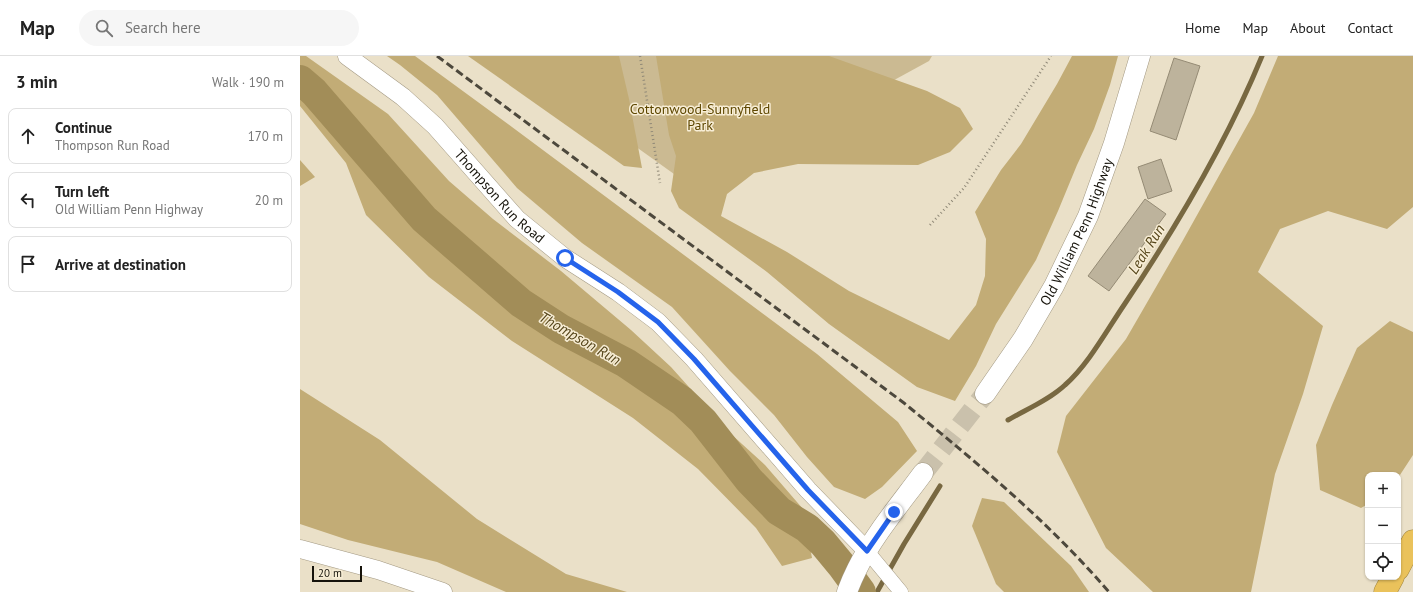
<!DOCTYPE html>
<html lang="en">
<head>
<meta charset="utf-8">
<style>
	:root { --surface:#fff; --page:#f6f6f6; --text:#222; --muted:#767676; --line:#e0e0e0 }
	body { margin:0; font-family:"PT Sans",sans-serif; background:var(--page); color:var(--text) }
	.controls { position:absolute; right:12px; bottom:12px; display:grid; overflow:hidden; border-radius:8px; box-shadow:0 1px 3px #0004 }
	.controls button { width:36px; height:36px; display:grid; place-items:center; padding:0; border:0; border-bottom:1px solid var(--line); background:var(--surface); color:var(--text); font:20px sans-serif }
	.scale { position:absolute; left:12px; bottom:10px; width:50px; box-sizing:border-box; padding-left:4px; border:2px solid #16130b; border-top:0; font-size:11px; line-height:14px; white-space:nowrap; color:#16130b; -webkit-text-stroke:3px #f7edd5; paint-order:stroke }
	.stop { position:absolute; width:12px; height:12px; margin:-9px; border:3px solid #2563eb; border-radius:50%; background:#fff }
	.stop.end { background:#2563eb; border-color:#fff; box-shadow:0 1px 4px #0008 }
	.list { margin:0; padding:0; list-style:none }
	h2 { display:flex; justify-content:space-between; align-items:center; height:52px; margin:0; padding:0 16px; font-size:17px }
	h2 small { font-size:13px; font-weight:400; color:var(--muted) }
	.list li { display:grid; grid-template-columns:26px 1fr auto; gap:12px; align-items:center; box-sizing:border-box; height:56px; margin:0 8px 8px; padding:0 8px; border:1px solid var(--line); border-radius:8px }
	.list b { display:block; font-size:15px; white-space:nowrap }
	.list p { margin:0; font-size:13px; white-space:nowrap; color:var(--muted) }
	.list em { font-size:13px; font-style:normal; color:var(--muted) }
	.icon { flex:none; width:22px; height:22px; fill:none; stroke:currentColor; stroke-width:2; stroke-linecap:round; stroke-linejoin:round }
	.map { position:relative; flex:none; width:1113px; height:536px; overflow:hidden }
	header { display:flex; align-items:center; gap:24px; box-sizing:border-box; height:56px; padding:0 20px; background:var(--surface); border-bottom:1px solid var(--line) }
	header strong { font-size:19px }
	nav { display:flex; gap:22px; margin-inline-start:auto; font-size:14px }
	.search { width:280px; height:36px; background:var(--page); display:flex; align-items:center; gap:10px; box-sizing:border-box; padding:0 14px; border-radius:22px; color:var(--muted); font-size:15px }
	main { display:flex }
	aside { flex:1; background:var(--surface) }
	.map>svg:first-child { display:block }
</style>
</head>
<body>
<header>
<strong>Map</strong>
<div class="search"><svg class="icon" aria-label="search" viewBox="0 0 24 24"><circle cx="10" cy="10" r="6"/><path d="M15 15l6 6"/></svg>Search here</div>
<nav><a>Home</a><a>Map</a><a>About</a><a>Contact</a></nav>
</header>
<main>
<aside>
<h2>3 min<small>Walk · 190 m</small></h2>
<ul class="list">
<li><svg class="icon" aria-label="ahead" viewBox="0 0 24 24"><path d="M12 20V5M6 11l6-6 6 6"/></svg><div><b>Continue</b><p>Thompson Run Road</p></div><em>170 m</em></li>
<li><svg class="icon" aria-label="left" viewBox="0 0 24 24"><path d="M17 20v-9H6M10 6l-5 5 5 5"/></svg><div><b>Turn left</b><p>Old William Penn Highway</p></div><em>20 m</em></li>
<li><svg class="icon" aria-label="arrive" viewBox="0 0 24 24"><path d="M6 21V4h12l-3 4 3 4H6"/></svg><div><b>Arrive at destination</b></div></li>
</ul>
</aside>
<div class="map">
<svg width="1113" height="536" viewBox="0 0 1113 536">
	<rect width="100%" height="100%" fill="#eae0c8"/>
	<path fill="#cbba92" d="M209,0H632L629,5L395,133Z"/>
	<g fill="#c2ac76">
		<path d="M0,0H6L88,58L149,125L193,163L261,215L331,274L371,311L431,378L465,409L503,453L512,502L482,510L456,472L398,413L333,362L212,285L129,221L66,159L46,107L0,50Z"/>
		<path d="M87,0H115L212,71L517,298L598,366L617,395L582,431L565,443L534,431L507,401L474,359L430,315L372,251L282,187L217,132L137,39L100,9Z"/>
		<path d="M168,0H319L329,43L342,112L324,110Z"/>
		<path d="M356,0H529L627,35L660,52L673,73L650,96L618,109L498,108L454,117L427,138L421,160L487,196L549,235L649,284L676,249L685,220L686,183L675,156L701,114L721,88L757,28L772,0H818L810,29L794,73L777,109L758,155L736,204L696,268L676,310L655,345L617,331L529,268L467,216L379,152L371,135L376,100L369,79Z"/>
		<path d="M978,0H1113V151L1087,173L1028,155L980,173L958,216L1023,270L1003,338L975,418L951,536H853L806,492L757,396L766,360L826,283L882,186L954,57Z"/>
		<path d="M0,104L15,121L0,130Z"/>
		<path d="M1090,265L1113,276V399L1098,422V419H1068V448L1061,452L1020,434L1016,389L1032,349L1057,292Z"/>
		<path d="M0,333L80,384L177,463L266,518L327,536H206L137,506L48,484L0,468Z"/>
		<path d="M682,442L704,446L771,510L789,536H704L696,528L672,470Z"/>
	</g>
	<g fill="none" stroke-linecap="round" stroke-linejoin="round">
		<g stroke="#786841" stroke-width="5">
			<path d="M708,364C727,353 749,344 765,329C788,309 807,274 824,249C877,170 926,88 962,0"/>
			<path d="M577,536L604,488L640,430"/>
		</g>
		<path stroke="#a28d58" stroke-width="30" d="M0,24L14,36L124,163L221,247L261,273L326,307L382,345L403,365L449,424L479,455L507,472L523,487L542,510L561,536"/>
	</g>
	<g fill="#bdb39c" stroke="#958b75">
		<path d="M874,2L900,10L876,84L850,75Z"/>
		<path d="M861,103L872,135L848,143L838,111Z"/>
		<path d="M845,143L866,158L809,235L788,220Z"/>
	</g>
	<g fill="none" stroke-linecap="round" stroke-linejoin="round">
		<path stroke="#cac1ac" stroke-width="20" stroke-dasharray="20 10" stroke-linecap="butt" d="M623,417L685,338"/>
		<g stroke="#a39983" stroke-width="15">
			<path id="minor" d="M567,495L601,536"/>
		</g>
		<g stroke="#a39983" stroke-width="19">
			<g id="tertiary">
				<path id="s1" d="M47,0L103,41L135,70L217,163L265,202L318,236L358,266L394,303L508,434L567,495"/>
				<path d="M0,493L78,514L143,536"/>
			</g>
		</g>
		<g stroke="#a39983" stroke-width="21">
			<g id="secondary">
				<path id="s2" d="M685,338L723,283L754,230L788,160L814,87L840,0"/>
				<path d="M547,536C550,528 553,521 557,513C573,480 601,447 623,417"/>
			</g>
		</g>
		<g stroke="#a0853f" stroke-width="23">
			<g id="motorway">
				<path d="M1098,513L1113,485"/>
				<path d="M1085,536L1093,521"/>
			</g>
		</g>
		<g stroke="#8f8877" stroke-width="2.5" stroke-dasharray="1 3" stroke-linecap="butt">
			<path d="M340,0L360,127"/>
			<path d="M630,169L664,132L751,0"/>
		</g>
		<use href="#minor" stroke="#fff" stroke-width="14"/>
		<use href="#tertiary" stroke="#fff" stroke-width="18"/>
		<use href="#secondary" stroke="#fff" stroke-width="20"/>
		<use href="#motorway" stroke="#eac25b" stroke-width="22"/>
		<path stroke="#4d483c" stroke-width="3" stroke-dasharray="8 4" stroke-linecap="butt" d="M137,0L604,347C676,406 748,465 809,536"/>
	</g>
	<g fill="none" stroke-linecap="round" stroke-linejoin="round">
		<path stroke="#2563eb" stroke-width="5" d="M265,202L318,236L358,266L394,303L508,434L567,495L594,456"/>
	</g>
	<g text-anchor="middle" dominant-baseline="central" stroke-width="3" stroke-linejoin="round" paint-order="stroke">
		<g font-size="14" fill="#5e4700" stroke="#f7edd5">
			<text x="400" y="53">Cottonwood-Sunnyfield<tspan x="400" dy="16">Park</tspan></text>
		</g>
		<g font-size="14" fill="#16130b" stroke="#f7edd5">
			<text stroke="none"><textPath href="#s1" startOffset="208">Thompson Run Road</textPath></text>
			<text stroke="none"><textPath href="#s2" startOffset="187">Old William Penn Highway</textPath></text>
		</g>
		<g font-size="15" font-style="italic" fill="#56461b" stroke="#f7edd5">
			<text transform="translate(846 193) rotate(-58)">Leak Run</text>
			<text transform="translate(280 282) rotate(30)">Thompson Run</text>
		</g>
	</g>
</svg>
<div class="controls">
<button>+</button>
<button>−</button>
<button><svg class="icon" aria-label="locate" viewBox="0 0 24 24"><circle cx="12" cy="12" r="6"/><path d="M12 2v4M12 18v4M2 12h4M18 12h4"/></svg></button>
</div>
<div class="scale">20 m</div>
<div class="stop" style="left:265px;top:202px"></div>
<div class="stop end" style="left:594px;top:456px"></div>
</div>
</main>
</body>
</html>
